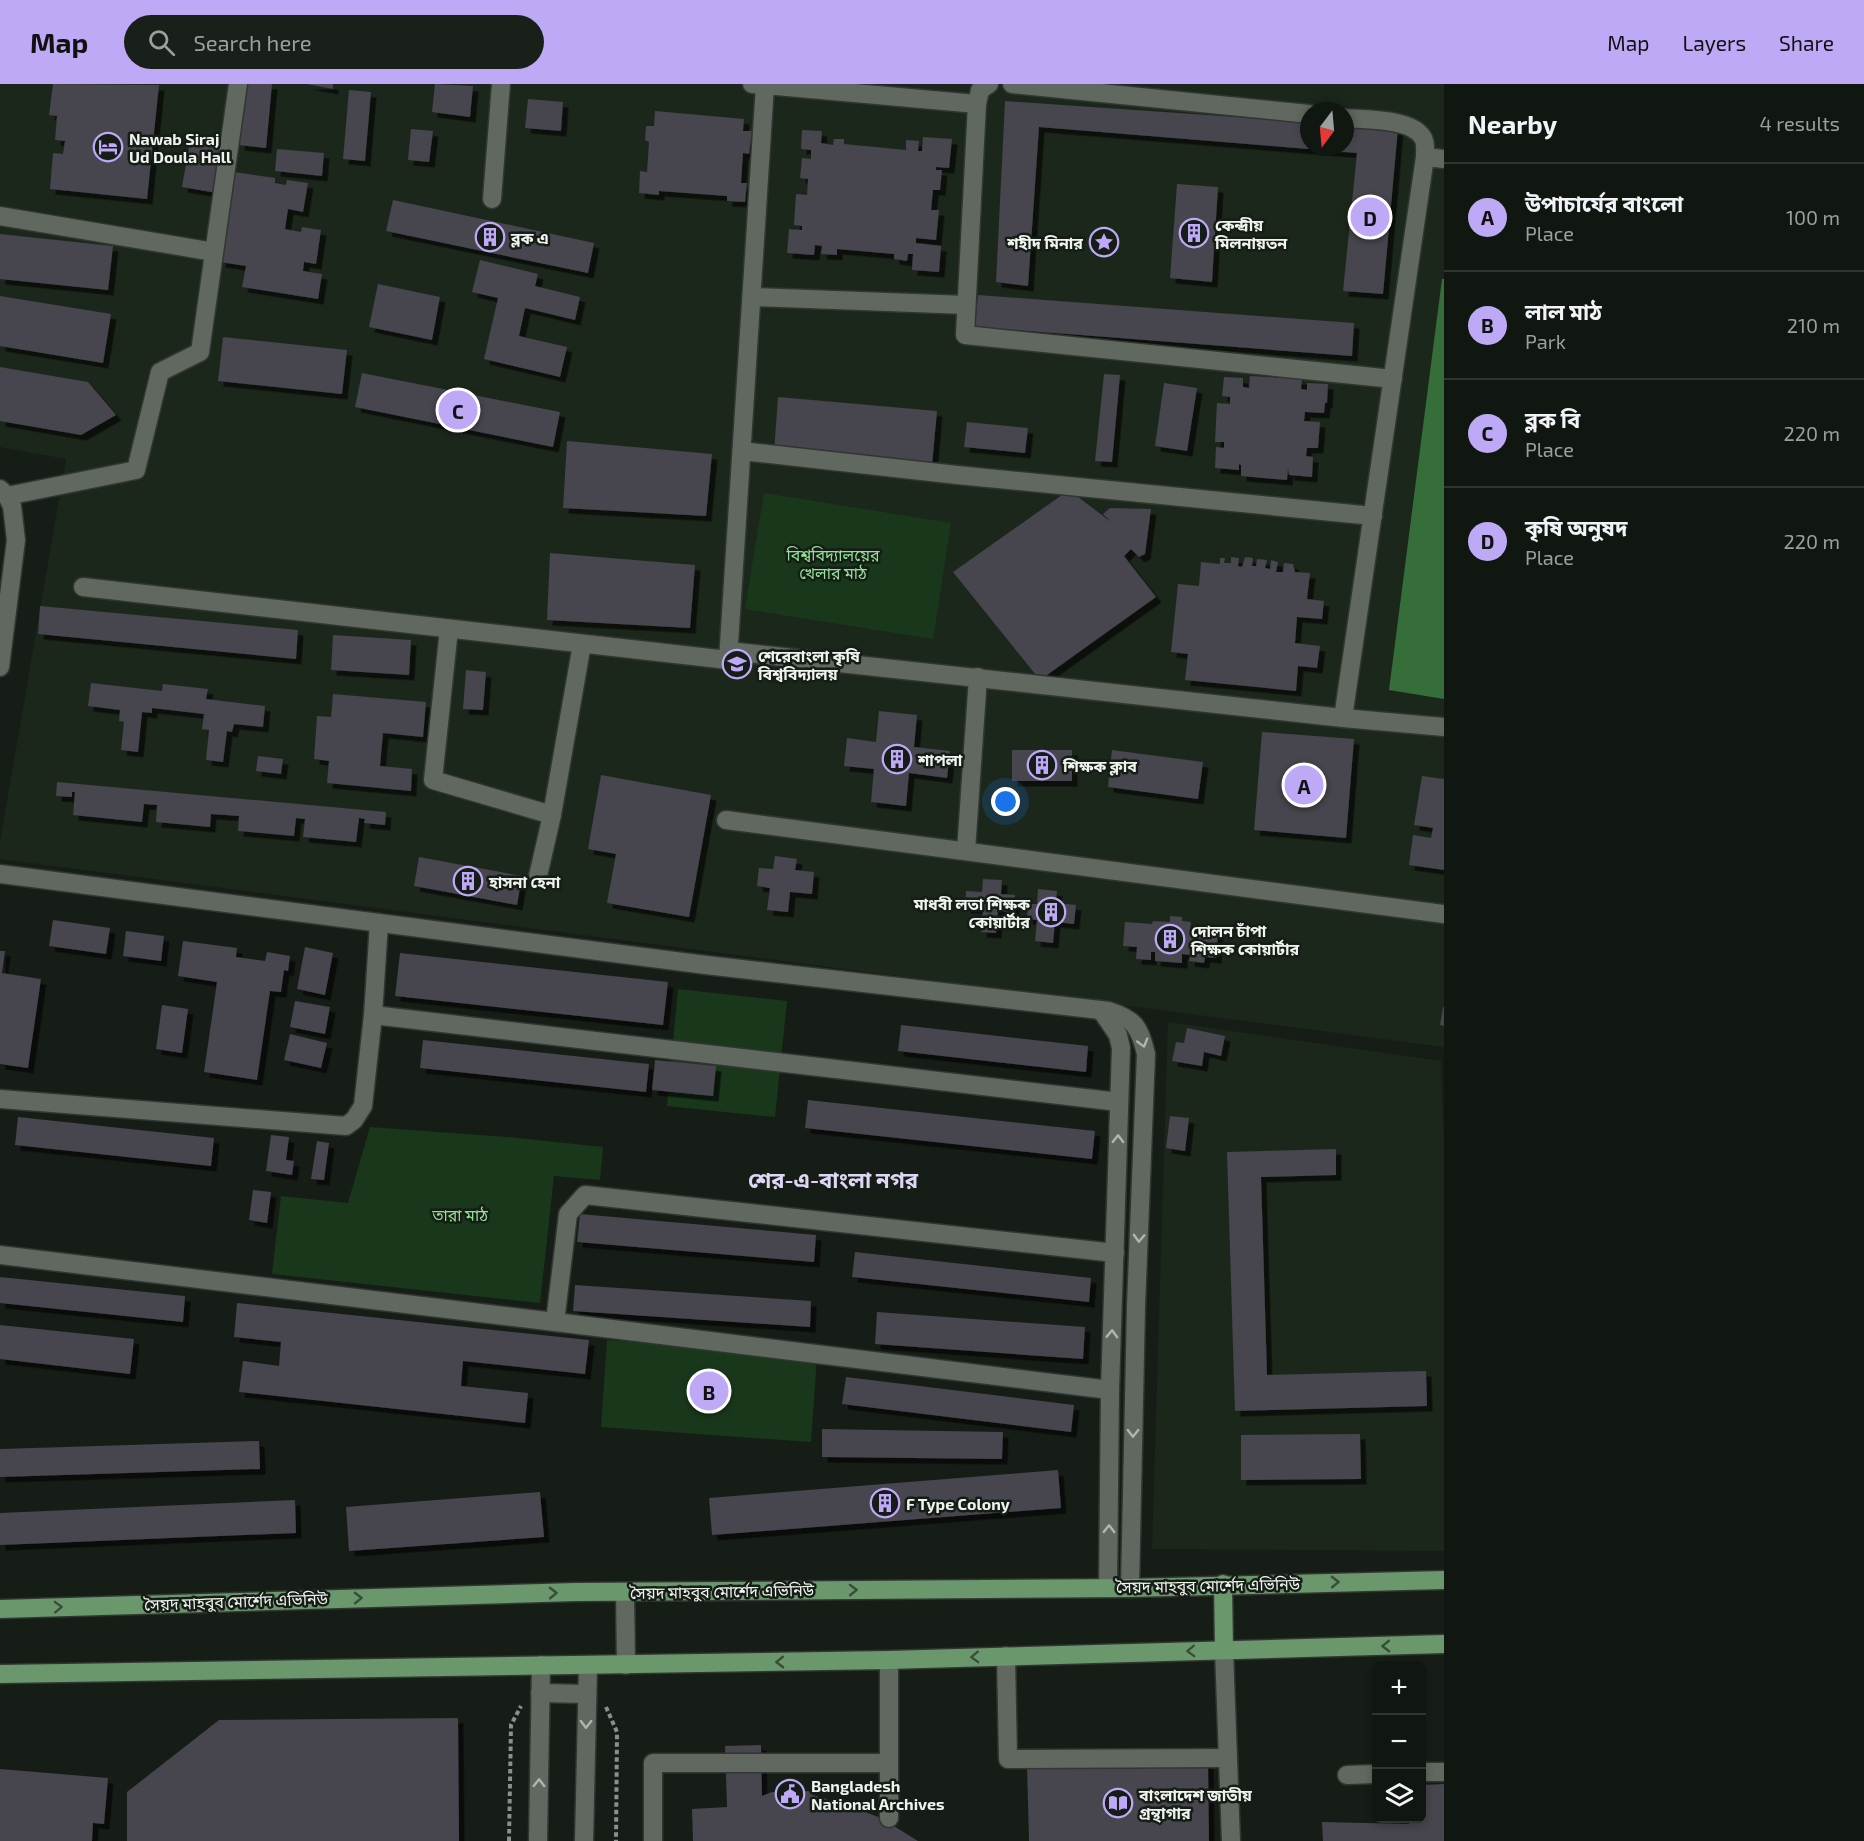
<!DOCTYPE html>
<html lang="en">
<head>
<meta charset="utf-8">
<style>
	:root { --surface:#101610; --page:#191f19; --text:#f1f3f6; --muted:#9c9f9f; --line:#303530; --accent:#bda9f5 }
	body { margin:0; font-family:"Exo 2","Noto Sans Bengali",sans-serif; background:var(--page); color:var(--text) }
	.controls { position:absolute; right:18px; bottom:18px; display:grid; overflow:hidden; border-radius:9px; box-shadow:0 3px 9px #0003 }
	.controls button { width:54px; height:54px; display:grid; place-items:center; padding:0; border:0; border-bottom:2px solid var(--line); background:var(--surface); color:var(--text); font:30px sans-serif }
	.compass { position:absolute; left:1300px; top:18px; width:54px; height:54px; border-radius:50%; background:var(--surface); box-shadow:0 3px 9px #0003; rotate:196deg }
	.you { position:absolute; left:1006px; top:718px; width:21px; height:21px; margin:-15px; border:4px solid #fff; border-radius:50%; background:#1a73e8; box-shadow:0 0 0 9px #1a73e833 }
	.badge { display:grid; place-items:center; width:39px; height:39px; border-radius:50%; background:var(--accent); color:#111; font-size:20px; font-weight:700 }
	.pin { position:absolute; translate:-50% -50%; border:3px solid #fff; box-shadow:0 2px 6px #0006 }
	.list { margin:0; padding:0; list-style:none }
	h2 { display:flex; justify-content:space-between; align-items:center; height:78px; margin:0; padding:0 24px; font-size:26px }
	h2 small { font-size:20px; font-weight:400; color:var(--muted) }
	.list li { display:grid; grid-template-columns:39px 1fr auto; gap:18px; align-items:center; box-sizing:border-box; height:108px; padding:0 24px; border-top:2px solid var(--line) }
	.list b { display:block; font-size:22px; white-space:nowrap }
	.list p { margin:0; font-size:20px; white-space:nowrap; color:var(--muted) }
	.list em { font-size:20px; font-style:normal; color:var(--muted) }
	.icon { flex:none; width:33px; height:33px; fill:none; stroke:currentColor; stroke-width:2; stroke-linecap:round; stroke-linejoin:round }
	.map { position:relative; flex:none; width:1444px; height:1757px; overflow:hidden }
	header { display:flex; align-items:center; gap:36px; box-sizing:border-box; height:84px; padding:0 30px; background:var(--accent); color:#111 }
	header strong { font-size:28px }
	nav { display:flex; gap:33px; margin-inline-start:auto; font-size:21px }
	.search { width:420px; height:54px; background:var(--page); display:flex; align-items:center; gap:15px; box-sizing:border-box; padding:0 21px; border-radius:33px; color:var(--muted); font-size:22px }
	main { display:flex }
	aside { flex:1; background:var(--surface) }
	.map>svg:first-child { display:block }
</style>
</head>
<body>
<header>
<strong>Map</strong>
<div class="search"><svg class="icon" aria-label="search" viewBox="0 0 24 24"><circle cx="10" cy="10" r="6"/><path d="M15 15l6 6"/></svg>Search here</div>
<nav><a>Map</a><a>Layers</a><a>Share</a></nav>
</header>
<main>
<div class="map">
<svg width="1444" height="1757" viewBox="0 0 1444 1757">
	<defs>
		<filter id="shadow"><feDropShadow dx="5.5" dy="5.5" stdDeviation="0" flood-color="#0009"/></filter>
	</defs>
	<rect width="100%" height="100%" fill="#161d16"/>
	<g fill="#1c271c" fill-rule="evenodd">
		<path d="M0,0H1444V963L0,775V758L66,375L0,363ZM1309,27H1345V63H1309Z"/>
		<path d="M1168,938L1441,977L1444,1055V1467L1152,1465Z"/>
	</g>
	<g fill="#19381b">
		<path d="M764,409L951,439L933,555L745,525Z"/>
		<path d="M678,905L787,917L775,1033L667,1022Z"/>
		<path d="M370,1043L507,1053L603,1063L600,1096L554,1092L540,1219L272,1190L281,1112L348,1119Z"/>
		<path d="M607,1256L817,1272L811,1358L601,1343Z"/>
	</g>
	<path fill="#366e39" d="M1442,195H1444V615L1389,606Z"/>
	<g fill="#46444d" filter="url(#shadow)">
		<path d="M53,0L159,1L147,115L50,105L53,69L63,70L65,57L55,56L57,32L49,31Z"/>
		<path d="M245,0H272L266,64L239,61Z"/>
		<path d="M307,0H333V5Z"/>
		<path d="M435,0L473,2L470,33L432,28Z"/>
		<path d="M349,6L371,8L365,77L343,75Z"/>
		<path d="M528,15L563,18L561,47L525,44Z"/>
		<path d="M1005,17L1309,38V63H1345V41L1398,44L1383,210L1343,207L1357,69L1039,43L1028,202L996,198Z"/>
		<path d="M655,27L744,35L743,47H752L749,70L743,69L741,99H747L745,118L727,117V112L659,107V111L639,109L640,87L647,88L649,58L645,56L646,42H654Z"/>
		<path d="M411,45L433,47L429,78L408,76Z"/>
		<path d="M802,46L822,47L821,59L833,61L834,55H844V60L906,66V56L919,57L918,67H922L923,53L952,55L949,84L936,83V86H942L940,106H933L931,126H939L936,156L916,154V159L941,162L939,188L912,186L913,170H908L907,177L894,175V170L837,165V171L821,170L822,162L815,161L814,171L787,169L789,145L802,146V142L794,141L796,110L807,111L808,95L800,94L802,74L811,75V66L801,65Z"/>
		<path d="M191,51L226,57L217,109L182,103Z"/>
		<path d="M277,65L324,69L322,92L275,87Z"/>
		<path d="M234,88L275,94V99L286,101L287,96L308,99L303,128L288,125L285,145L301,148L302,143L321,146L316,180L304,178L303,187L322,190L318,215L242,203L246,182L220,178Z"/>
		<path d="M1177,100L1218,103L1212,198L1170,194Z"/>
		<path d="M393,116L594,159L588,189L386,147Z"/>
		<path d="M0,150L113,162L108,206L0,195Z"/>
		<path d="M480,176L538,190L535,202L580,213L575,236L525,224L519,252L567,263L560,293L484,275L498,214L472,208Z"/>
		<path d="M378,200L440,213L432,256L369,243Z"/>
		<path d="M978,211L1354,239L1352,272L975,243Z"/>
		<path d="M0,212L111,230L103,279L0,262Z"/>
		<path d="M223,253L347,266L342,310L218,297Z"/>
		<path d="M0,283L88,298L116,331L81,351L0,337Z"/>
		<path d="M362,289L560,328L553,363L355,323Z"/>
		<path d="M1104,290L1120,291L1112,378L1095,377Z"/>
		<path d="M1250,292L1302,295L1301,305L1307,306V299L1328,300L1327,319H1325L1324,329L1305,328L1304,337L1320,338L1318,364H1307L1306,372L1313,373L1312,393L1289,391L1288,384L1287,396L1241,392V381L1239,380V386L1215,384L1216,363L1224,364V358H1215L1217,319L1230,320V313L1222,312L1224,293L1243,294V303L1249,304Z"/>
		<path d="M1164,299L1197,304L1187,367L1155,362Z"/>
		<path d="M778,313L937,327L932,381L774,368Z"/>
		<path d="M967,338L1028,344L1025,369L964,363Z"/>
		<path d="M567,357L712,370L706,432L563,424Z"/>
		<path d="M1069,406L1111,438L1103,430L1110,424L1151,425L1145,470L1139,473L1131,465L1124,472L1156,513L1040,596L953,488Z"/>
		<path d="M550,469L695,481L690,544L547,536Z"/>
		<path d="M1231,473L1239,474L1238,482L1242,483L1245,473L1253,474L1252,482H1256L1257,475L1267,476L1265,484L1270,485L1271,476L1278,478L1276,488H1283L1284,479L1293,480L1295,488L1310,489L1307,515L1324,517L1322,535L1297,533L1295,559L1320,562L1317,584L1298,582L1296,607L1185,596L1188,570L1171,568L1178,500L1199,502L1201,478L1220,480V474H1225L1224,479H1231Z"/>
		<path d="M40,522L298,546L296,575L38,550Z"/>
		<path d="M333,551L411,556L409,591L331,586Z"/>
		<path d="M466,586L486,588L483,626L463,625Z"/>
		<path d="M91,599L162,607L163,600L208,605L206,615L265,622L263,643L234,640L232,648L227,647L223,678L206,676L209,646L202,645L204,630L152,624V629L142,628L138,668L121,666L124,638L119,637L120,626L88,622Z"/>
		<path d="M333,610L426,618L423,653L383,649L380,682L412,685L411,707L327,699L329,677L314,675L317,632L331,633Z"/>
		<path d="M879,627L917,631L914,663L950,667L947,694L909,689L906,722L871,718L874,685L844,682L847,654L876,658Z"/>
		<path d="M1262,648L1354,655L1346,754L1254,746Z"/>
		<rect x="1012" y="666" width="60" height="31"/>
		<path d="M1112,666L1203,678L1198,715L1108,703Z"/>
		<path d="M258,672L283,675L281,690L256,687Z"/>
		<path d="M601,691L711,711L689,833L607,819L616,770L588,765Z"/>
		<path d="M1422,692L1444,695V786L1409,781L1413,751L1431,754L1433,744L1414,741Z"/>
		<path d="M57,698L386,728L385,741L364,739L365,735L359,734L356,758L303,753L305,735L296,734L294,752L238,747L239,732L211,730L210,743L156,738L157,721L144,720L142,738L73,731L75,708H72V713L56,712Z"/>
		<path d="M775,772L797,775L795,786L814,788L812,810L790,808L788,828L767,826L770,804L757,802L759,784L773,785Z"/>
		<path d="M419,773L522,792L517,821L414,802Z"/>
		<path d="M983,795L1002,796L1001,810L1015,811L1014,828L998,827L996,849L981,848L983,825L965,824L966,807L982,808Z"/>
		<path d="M1038,805L1057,807L1056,819L1076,821L1074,840L1055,838L1053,859L1035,857L1037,836L1027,835L1028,820H1037Z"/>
		<path d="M1170,832L1182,833V837L1191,838L1190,846L1218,849L1216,874L1205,873L1204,879L1189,877L1190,871L1182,870V879L1155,877V868H1151V876L1136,875L1137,863L1123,862L1125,838L1152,840L1153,837L1170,838Z"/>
		<path d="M53,836L110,844L106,870L49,862Z"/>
		<path d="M126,847L164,852L161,877L123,872Z"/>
		<path d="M183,857L237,864L236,873L265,877L267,868L290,872L288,887L284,886L281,908L270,907L257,996L204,988L217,898L178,892Z"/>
		<path d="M305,863L333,869L325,911L297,905Z"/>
		<path d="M0,867H5L2,889L41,895L28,984L0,980Z"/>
		<path d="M400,869L668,898L663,941L395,912Z"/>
		<path d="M295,917L330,923L325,950L290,943Z"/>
		<path d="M162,921L188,925L182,969L156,965Z"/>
		<path d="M1443,923H1444V942L1440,941Z"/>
		<path d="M901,941L1088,962L1086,988L898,967Z"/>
		<path d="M1187,944L1225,952L1221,972L1204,968L1202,982L1172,977L1176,958L1184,959Z"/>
		<path d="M290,950L327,959L321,984L284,976Z"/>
		<path d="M423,956L649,980L646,1008L420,984Z"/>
		<path d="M655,976L716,982L713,1012L652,1006Z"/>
		<path d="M808,1016L1095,1047L1092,1075L805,1044Z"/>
		<path d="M1170,1032L1189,1034L1185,1067L1166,1064Z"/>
		<path d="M18,1033L214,1054L211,1082L15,1061Z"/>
		<path d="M271,1051L289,1053L286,1076L294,1077L292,1091L266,1087Z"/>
		<path d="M317,1057L329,1059L324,1096L311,1095Z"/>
		<path d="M1336,1065V1091L1261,1093L1267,1291L1426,1287L1427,1322L1235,1327L1227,1068Z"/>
		<path d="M253,1106L271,1108L267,1139L249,1136Z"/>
		<path d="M580,1130L816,1151L814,1178L577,1158Z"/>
		<path d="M855,1168L1091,1194L1089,1218L852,1193Z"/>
		<path d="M0,1193L185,1212L183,1238L0,1219Z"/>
		<path d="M575,1201L811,1217L810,1243L573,1227Z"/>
		<path d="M237,1219L589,1256L585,1290L463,1277L461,1302L528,1309L525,1339L239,1308L243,1277L279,1282L281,1258L234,1253Z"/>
		<path d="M877,1228L1085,1243L1083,1275L875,1260Z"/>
		<path d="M0,1241L134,1255L130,1290L0,1275Z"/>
		<path d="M846,1293L1074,1321L1071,1348L842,1320Z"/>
		<path d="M822,1345L1003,1348L1002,1375L822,1373Z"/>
		<path d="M1360,1350L1361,1395L1241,1396V1351Z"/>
		<path d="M259,1357L260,1385L0,1393V1365Z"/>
		<path d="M1058,1386L1061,1424L712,1451L709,1414Z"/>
		<path d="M540,1408L544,1453L349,1467L346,1423Z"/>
		<path d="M295,1416L296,1449L0,1461V1429Z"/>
		<path d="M458,1634L459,1757H127V1708L219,1636Z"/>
		<path d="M761,1661L762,1712L772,1708L809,1707L813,1711L852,1723L881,1734L918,1757H693L692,1725L727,1723L725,1662Z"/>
		<path d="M1208,1679L1209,1757H1029L1027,1681Z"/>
		<path d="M0,1685L108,1694L104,1740L93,1739L92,1757H0Z"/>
		<path d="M1444,1700V1757H1323L1322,1738L1409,1740V1734H1422V1701Z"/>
	</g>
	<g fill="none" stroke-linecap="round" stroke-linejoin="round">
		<g stroke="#323632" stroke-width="21">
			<g id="minor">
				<path d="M1012,0L1309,30"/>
				<path d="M765,1L977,20L980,6L989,0"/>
				<path d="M977,20L965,251L1393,295"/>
				<path d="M1345,34C1365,36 1412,34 1423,54C1426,59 1425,67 1425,73L1444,75"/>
				<path d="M492,115L501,0"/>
				<path d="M0,132L214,168"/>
				<path d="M753,213L966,221"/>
				<path d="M742,367L957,391L1373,432"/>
				<path d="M0,405L7,412L12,422L16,456L0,583"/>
				<path d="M7,412L136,386L160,288L200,268L238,0"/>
				<path d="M83,503L728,576L765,1L752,0"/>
				<path d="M449,545L433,696L552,731L582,560"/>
				<path d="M729,567L1343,634L1444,643"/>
				<path d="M1343,634L1425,73"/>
				<path d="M726,736L1444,830"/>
				<path d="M966,767L978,593"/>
				<path d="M0,790L706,881L1109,927C1135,935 1140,944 1146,970L1136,1222L1130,1504"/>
				<path d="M538,792L552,731"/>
				<path d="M379,839L373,931L1119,1018"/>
				<path d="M1101,926L1118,951L1121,964L1110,1306L1108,1503"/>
				<path d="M0,1015L346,1042L354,1036L363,1022L373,931"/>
				<path d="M0,1171L555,1238"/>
				<path d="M1110,1306L555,1238L568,1130L585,1111L1115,1169"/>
				<path d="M625,1508L626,1581"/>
				<path d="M1224,1566L1231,1757"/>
				<path d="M1006,1572L1008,1675L1228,1674"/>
				<path d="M540,1609L587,1610"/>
				<path d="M1422,1688H1444"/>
				<path d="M1347,1691L1376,1690"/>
				<path d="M889,1734V1576"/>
				<path d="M538,1757L541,1581"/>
				<path d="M584,1757L588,1582"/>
				<path d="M653,1757V1679H888"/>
			</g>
		</g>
		<g stroke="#323632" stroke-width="21">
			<g id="major">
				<path d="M1223,1500L1224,1566"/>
				<path d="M0,1525L576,1508L1130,1504L1444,1496"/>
				<path d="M0,1590L889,1576L1444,1560"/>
			</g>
		</g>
		<g stroke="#8a908a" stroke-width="4" stroke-dasharray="4.5 3" stroke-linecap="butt">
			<path d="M606,1623L617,1648L616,1757"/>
			<path d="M509,1757L511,1641L521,1622"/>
		</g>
		<use href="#minor" stroke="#606860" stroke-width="18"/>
		<use href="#major" stroke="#6a976b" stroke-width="18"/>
	</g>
	<defs><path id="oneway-chevron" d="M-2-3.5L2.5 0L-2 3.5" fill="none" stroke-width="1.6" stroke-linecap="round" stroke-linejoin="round" transform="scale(1.5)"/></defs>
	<g stroke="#afb5af">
		<use href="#oneway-chevron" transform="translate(1143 959) rotate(74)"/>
		<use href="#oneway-chevron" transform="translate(1118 1055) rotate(-89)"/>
		<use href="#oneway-chevron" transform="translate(1139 1154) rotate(92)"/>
		<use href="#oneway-chevron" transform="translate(1112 1250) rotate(-88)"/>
		<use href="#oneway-chevron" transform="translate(1133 1349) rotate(91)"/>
		<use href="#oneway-chevron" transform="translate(1109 1445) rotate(-89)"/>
		<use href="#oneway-chevron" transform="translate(586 1640) rotate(91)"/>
		<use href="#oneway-chevron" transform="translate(539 1699) rotate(-89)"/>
	</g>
	<g stroke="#384e38">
		<use href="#oneway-chevron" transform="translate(1335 1498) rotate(-1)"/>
		<use href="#oneway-chevron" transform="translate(853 1506) rotate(-1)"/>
		<use href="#oneway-chevron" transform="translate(553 1509) rotate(-1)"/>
		<use href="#oneway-chevron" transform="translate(358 1514) rotate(-1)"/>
		<use href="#oneway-chevron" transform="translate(58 1523) rotate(-2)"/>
		<use href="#oneway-chevron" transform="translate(1386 1562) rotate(179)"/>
		<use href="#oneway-chevron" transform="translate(1191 1567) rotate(178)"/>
		<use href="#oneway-chevron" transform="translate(975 1573) rotate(178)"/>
		<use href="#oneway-chevron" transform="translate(780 1578) rotate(179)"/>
	</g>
	<defs>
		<g id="hotel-ring" transform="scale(1.5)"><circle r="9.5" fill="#161d16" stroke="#bda9f5" stroke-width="1.5"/><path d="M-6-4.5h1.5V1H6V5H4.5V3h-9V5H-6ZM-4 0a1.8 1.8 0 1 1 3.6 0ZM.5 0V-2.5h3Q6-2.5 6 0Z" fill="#bda9f5"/></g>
		<g id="building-ring" transform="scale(1.5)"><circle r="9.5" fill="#161d16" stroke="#bda9f5" stroke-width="1.5"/><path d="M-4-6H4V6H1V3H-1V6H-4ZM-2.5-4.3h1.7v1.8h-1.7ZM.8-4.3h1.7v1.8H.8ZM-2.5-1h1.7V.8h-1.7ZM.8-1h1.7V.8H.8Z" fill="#bda9f5"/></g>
		<g id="sight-ring" transform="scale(1.5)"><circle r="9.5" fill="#161d16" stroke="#bda9f5" stroke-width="1.5"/><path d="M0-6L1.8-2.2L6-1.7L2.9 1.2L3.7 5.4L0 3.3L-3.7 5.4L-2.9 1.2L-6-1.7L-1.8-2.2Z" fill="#bda9f5"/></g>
		<g id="university-ring" transform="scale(1.5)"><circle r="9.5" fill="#161d16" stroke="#bda9f5" stroke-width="1.5"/><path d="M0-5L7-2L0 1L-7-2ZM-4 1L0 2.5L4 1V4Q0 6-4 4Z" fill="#bda9f5"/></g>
		<g id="civic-ring" transform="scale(1.5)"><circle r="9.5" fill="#161d16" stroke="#bda9f5" stroke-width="1.5"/><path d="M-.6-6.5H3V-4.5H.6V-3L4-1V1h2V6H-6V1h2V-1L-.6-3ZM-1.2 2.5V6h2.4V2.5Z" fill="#bda9f5"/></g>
		<g id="library-ring" transform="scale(1.5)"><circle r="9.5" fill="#161d16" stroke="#bda9f5" stroke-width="1.5"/><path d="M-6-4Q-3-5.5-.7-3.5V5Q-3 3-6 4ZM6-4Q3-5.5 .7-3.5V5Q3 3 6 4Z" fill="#bda9f5"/></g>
	</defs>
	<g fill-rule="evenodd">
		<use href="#hotel-ring" x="108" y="63"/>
		<use href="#building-ring" x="1194" y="149"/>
		<use href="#building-ring" x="490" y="153"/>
		<use href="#sight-ring" x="1104" y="158"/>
		<use href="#university-ring" x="737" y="580"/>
		<use href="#building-ring" x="897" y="675"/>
		<use href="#building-ring" x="1042" y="681"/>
		<use href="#building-ring" x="468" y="797"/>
		<use href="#building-ring" x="1051" y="828"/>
		<use href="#building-ring" x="1170" y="855"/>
		<use href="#building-ring" x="885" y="1419"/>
		<use href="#civic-ring" x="790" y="1710"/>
		<use href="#library-ring" x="1118" y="1719"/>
	</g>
	<g text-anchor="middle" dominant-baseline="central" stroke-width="5" stroke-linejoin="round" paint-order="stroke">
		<g font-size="16" font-weight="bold" fill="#eff4ef" stroke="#161d16" text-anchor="start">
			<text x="129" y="54">Nawab Siraj<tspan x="129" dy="18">Ud Doula Hall</tspan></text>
			<text x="1215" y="140">কেন্দ্রীয়<tspan x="1215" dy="18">মিলনায়তন</tspan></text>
			<text x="511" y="153">ব্লক এ</text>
			<text x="1083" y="158" text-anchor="end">শহীদ মিনার</text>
			<text x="758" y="571">শেরেবাংলা কৃষি<tspan x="758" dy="18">বিশ্ববিদ্যালয়</tspan></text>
			<text x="918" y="675">শাপলা</text>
			<text x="1063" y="681">শিক্ষক ক্লাব</text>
			<text x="489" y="797">হাসনা হেনা</text>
			<text x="1030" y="819" text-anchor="end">মাধবী লতা শিক্ষক<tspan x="1030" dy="18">কোয়ার্টার</tspan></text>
			<text x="1191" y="846">দোলন চাঁপা<tspan x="1191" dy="18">শিক্ষক কোয়ার্টার</tspan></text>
			<text x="906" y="1419">F Type Colony</text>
			<text x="811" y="1701">Bangladesh<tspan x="811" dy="18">National Archives</tspan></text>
			<text x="1139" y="1710">বাংলাদেশ জাতীয়<tspan x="1139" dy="18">গ্রন্থাগার</tspan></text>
		</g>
		<g font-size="16" fill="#93e296" stroke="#161d16">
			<text x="833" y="470">বিশ্ববিদ্যালয়ের<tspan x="833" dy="18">খেলার মাঠ</tspan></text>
			<text x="460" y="1130">তারা মাঠ</text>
		</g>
		<g font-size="16" fill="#eff4ef" stroke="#161d16">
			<text transform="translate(1208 1501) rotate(-1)">সৈয়দ মাহবুব মোর্শেদ এভিনিউ</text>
			<text transform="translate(722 1507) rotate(-1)">সৈয়দ মাহবুব মোর্শেদ এভিনিউ</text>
			<text transform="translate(236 1517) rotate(-2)">সৈয়দ মাহবুব মোর্শেদ এভিনিউ</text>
		</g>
		<g font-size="22" font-weight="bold" fill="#ddd7f4" stroke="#161d16">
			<text x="833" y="1095">শের-এ-বাংলা নগর</text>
		</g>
	</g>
</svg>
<div class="controls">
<button>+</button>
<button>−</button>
<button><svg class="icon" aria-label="layers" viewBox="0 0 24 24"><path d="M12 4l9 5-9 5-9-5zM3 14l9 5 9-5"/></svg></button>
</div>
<svg class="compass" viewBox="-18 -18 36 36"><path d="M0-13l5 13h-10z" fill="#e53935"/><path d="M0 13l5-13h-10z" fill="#9c9f9f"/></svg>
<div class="you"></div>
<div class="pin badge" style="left:1304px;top:701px">A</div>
<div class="pin badge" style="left:709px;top:1307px">B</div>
<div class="pin badge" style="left:458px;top:326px">C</div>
<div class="pin badge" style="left:1370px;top:133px">D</div>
</div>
<aside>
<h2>Nearby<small>4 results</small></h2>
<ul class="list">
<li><span class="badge">A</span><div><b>উপাচার্যের বাংলো</b><p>Place</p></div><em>100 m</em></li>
<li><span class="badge">B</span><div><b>লাল মাঠ</b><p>Park</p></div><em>210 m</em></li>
<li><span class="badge">C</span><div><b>ব্লক বি</b><p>Place</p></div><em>220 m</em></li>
<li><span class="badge">D</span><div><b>কৃষি অনুষদ</b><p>Place</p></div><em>220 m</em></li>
</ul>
</aside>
</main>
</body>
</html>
